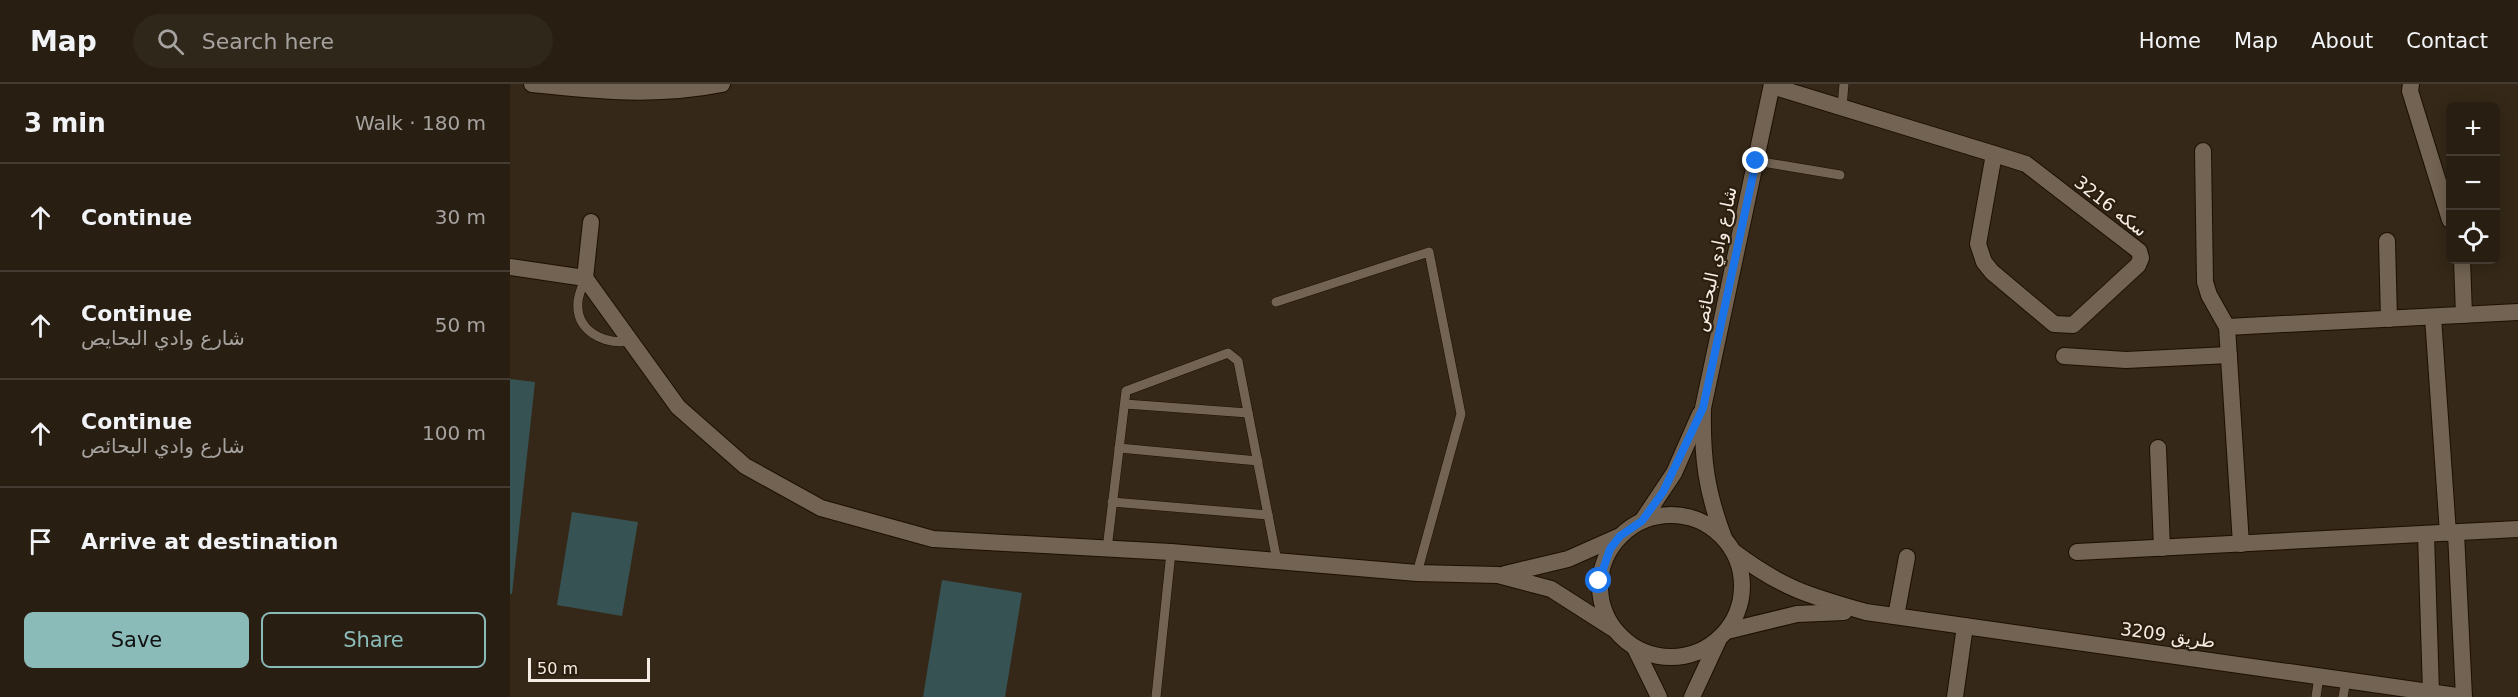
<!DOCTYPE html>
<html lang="en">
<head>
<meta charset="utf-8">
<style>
	:root { --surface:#281e12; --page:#30271b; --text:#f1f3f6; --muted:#a5a29f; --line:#443c32; --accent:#8bbbb9 }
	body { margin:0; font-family:"DejaVu Sans",Cairo,sans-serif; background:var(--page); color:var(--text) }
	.controls { position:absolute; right:18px; top:18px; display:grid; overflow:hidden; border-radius:9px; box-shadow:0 3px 15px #0003 }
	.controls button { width:54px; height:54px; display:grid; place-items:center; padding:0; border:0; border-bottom:2px solid var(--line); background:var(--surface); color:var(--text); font:30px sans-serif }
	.scale { position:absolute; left:18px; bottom:15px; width:122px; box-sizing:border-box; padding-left:6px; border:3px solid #f5ede3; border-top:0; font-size:16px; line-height:21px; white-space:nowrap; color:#f5ede3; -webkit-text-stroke:4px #2b1e0f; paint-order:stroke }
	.stop { position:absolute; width:18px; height:18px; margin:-14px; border:4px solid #1a73e8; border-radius:50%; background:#fff }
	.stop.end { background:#1a73e8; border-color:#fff; box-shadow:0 2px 6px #0008 }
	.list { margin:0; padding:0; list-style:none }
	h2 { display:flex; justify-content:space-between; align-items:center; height:78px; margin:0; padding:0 24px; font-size:26px }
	h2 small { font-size:20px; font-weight:400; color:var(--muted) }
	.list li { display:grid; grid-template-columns:39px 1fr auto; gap:18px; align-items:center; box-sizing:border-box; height:108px; padding:0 24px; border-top:2px solid var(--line) }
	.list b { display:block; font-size:22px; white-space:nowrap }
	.list p { margin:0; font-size:20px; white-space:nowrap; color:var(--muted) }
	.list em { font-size:20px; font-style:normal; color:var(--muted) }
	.actions { display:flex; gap:12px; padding:18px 24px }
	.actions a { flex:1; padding:14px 0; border:2px solid var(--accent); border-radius:9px; text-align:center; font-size:21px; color:var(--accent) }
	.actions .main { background:var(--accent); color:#111 }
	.icon { flex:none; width:33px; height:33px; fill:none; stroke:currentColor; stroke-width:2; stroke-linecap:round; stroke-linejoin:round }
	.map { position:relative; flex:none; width:2008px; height:613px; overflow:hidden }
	header { display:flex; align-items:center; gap:36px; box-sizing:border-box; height:84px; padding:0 30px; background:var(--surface); border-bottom:2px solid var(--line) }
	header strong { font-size:28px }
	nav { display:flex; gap:33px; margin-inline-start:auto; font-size:21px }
	.search { width:420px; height:54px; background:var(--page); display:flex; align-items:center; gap:15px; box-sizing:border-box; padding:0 21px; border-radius:33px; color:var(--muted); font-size:22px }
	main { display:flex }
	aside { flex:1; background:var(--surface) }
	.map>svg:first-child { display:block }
</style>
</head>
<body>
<header>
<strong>Map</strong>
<div class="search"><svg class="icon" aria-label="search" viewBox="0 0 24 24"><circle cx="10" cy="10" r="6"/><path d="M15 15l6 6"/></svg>Search here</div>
<nav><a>Home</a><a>Map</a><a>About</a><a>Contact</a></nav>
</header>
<main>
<aside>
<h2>3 min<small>Walk · 180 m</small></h2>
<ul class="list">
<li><svg class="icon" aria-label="ahead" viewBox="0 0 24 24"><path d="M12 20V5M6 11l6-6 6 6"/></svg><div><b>Continue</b></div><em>30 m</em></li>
<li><svg class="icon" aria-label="ahead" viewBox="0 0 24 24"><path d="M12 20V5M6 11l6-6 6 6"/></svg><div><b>Continue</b><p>شارع وادي البحايص</p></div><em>50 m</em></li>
<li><svg class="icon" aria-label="ahead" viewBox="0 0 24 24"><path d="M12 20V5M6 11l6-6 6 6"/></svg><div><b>Continue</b><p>شارع وادي البحائص</p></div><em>100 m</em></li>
<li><svg class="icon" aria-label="arrive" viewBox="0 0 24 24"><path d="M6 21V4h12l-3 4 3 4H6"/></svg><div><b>Arrive at destination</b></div></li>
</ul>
<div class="actions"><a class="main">Save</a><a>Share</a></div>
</aside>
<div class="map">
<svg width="2008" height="613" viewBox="0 0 2008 613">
	<rect width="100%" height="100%" fill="#352818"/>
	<g fill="#375252">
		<path d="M0,295L25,298L2,510H0Z"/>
		<path d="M62,428L128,438L112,532L47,521Z"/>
		<path d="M432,496L512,509L495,613H413Z"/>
	</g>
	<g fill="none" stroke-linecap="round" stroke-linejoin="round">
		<g stroke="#1c1003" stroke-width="10">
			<g id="service">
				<path d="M1332,23L1334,0"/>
				<path d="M1246,77L1330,91"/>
				<path d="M75,194C73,201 69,209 68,217C65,247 94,261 120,257"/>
				<path d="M766,218L919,168L951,330L907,489"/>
				<path d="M615,320L738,329"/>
				<path d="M609,364L748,377"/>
				<path d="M602,418L758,431"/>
				<path d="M597,465L616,307L718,269L728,277L767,477"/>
				<path d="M646,613L661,468"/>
				<path d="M1806,613L1809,592"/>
				<path d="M1833,613L1836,596"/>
			</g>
		</g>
		<g stroke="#1c1003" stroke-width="18">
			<g id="minor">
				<path d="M22,0C88,7 147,13 212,0"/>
				<path d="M1901,0L1900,7L1940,136"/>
				<path d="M1262,2L1484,70L1516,80L1629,167L1631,174L1628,181L1563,241L1544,240L1482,188L1474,178L1468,160L1484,70"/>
				<path d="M1693,67L1695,198L1699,211L1717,243L1731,460"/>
				<path d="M1877,157L1879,235"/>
				<path d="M1952,176L1954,231"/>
				<path d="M0,183L75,194L168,323L235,382L311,424L423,455L661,468L907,489L988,491L1041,505L1102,544"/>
				<path d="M75,194L81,138"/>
				<path d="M1923,233L1938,449"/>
				<path d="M1717,243L2008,228"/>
				<path d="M1554,272L1616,276L1719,271"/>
				<path d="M1648,364L1652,464"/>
				<path d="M1946,449L1954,613"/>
				<path d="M1916,450L1921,608"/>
				<path d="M1567,468L2008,445"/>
				<path d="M995,490L1058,475L1110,452"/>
				<path d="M1386,532L1397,473"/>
				<path d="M1445,613L1455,542"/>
			</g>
		</g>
		<g stroke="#1c1003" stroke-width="18">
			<g id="tertiary">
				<circle cx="1161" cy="502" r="71"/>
				<path d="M1132,437L1164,389L1190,330"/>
				<path d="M1214,454C1196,407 1192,373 1193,324L1262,0"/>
				<path d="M1224,468C1272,504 1299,512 1356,528L1954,613"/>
				<path d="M1217,547L1287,530L1334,528"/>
				<path d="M1125,564L1149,613"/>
				<path d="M1182,613L1208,557"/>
			</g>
		</g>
		<use href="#service" stroke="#726352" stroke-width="9"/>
		<use href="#minor" stroke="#726352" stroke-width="16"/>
		<use href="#tertiary" stroke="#726352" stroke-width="16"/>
	</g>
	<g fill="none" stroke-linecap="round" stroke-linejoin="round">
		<path stroke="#1a73e8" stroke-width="8" d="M1089,497L1100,465L1110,452L1132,437L1153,408L1193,324L1246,77"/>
	</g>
	<g text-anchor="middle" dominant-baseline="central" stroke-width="4.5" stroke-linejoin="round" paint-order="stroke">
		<g font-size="18" fill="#f5ede3" stroke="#2b1e0f">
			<text transform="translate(1601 122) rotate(38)">سكه 3216</text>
			<text transform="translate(1205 175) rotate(-78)">شارع وادي البحائص</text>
			<text transform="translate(1658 551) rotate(8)">طريق 3209</text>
		</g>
	</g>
</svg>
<div class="controls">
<button>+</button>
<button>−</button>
<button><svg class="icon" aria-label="locate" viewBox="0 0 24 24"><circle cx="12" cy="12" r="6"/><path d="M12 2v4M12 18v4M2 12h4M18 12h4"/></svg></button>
</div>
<div class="scale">50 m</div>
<div class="stop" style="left:1089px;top:497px"></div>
<div class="stop end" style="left:1246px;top:77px"></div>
</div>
</main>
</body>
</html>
